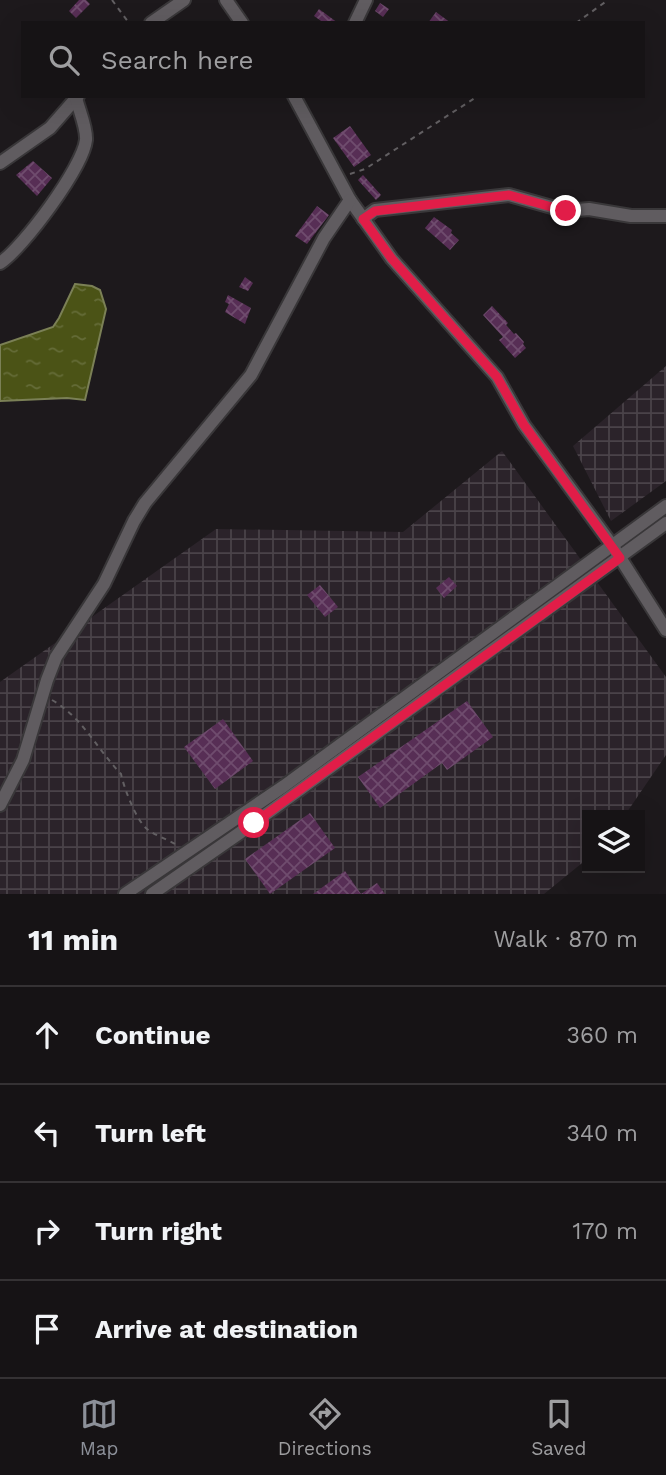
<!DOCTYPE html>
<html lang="en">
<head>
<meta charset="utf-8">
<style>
	:root { --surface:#161315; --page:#232022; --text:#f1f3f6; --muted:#9e9ea0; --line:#353234; --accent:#8c9099 }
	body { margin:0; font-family:"Work Sans",sans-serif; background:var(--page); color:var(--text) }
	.controls { position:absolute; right:21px; bottom:21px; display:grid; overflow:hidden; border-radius:0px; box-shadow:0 7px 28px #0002 }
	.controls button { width:63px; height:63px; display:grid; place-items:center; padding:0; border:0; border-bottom:2px solid var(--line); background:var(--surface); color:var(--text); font:35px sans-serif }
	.stop { position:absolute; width:21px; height:21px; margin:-16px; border:5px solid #e11d48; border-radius:50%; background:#fff }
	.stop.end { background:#e11d48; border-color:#fff; box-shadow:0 2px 7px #0008 }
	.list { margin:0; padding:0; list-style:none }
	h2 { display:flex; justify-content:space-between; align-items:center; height:91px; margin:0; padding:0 28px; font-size:30px }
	h2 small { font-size:23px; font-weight:400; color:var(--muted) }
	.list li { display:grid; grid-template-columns:46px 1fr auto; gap:21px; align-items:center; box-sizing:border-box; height:98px; padding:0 28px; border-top:2px solid var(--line) }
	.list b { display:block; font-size:26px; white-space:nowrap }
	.list em { font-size:23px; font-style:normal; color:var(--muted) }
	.icon { flex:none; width:38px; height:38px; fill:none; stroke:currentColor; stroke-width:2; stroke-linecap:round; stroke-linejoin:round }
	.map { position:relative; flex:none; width:666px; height:894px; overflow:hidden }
	.search { position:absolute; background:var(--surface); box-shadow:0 7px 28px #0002; left:21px; right:21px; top:21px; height:77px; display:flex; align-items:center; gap:18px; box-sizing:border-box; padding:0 24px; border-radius:0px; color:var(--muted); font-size:26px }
	.sheet { height:483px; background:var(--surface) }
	nav { display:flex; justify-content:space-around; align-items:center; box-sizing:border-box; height:98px; border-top:2px solid var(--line); background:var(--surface); font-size:19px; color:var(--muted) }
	nav a { display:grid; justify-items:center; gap:4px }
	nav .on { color:var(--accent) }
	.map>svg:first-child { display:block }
</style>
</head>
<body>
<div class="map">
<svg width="666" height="894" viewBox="0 0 666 894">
	<defs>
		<pattern id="industrial-grid" width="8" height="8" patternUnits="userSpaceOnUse" patternTransform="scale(1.75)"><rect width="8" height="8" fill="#2b232a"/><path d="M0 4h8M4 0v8" fill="none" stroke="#4a4349"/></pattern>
		<pattern id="water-ripples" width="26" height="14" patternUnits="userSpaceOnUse" patternTransform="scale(1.75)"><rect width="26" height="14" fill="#4b5316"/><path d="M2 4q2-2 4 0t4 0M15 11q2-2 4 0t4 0" fill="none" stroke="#656c38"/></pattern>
		<pattern id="building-cross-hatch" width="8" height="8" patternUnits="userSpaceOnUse" patternTransform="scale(1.75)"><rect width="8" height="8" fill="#572e55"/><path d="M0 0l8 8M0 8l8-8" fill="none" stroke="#6f4c6e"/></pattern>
	</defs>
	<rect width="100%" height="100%" fill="#1d191c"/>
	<g fill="url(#industrial-grid)">
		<path d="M666,366V481L611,521L573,446Z"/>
		<path d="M502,451L666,677V755L625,815H587V859L544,894H0V682L216,529L403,532Z"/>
	</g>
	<path fill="url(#water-ripples)" stroke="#7b8056" stroke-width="2" d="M75,284L92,286L100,290L106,309L85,400L67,398L0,401V345L53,327L59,318Z"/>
	<g fill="url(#building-cross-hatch)">
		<path d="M79,0H86L90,4L76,18L69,11Z"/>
		<path d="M380,3L389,9L383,17L375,11Z"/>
		<path d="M319,9L338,23H324L314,16Z"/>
		<path d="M436,12L451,23H428Z"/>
		<path d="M350,126L371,155L354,167L333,138Z"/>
		<path d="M33,161L52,178L37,196L16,175Z"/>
		<path d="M363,175L381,195L376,200L358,180Z"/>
		<path d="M317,206L329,215L307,244L295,236Z"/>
		<path d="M434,217L452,230L451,233L459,240L450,250L425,228Z"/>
		<path d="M245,277L253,283L248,291L239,287Z"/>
		<path d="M228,295L251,308L245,324L225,312L229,304L225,302Z"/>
		<path d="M492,306L508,323L506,325L514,334L516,333L524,342L523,344L526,348L515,358L499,340L503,337L483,315Z"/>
		<path d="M449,577L457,586L444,598L436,588Z"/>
		<path d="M320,585L338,607L325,617L307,595Z"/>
		<path d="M467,701L493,737L447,770L442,763L380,808L358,777Z"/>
		<path d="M223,719L253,761L215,789L184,747Z"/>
		<path d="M310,813L335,848L270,894L245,859Z"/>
		<path d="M345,871L361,894L377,883L385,894H313Z"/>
	</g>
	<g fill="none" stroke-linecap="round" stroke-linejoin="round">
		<g stroke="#393739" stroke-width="16">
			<g id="minor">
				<path d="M226,0L242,23"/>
				<path d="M151,23L184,0"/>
				<path d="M355,23L366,0"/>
				<path d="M294,96L350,200L392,259L497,377L524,425L612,545L666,630"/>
				<path d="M0,163L50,128L78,96"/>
				<path d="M363,219L375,210L509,195L566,211L589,209L631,216H666"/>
				<path d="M0,263C23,248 83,167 86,140C87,128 79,110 76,98"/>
				<path d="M0,805L23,760L47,680L56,657L104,584L134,521L145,503L251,375L324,238L350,200"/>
				<path d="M125,894L284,786L666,506"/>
				<path d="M152,894L254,823L666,523"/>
			</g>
		</g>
		<g stroke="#625f62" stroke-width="2" stroke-dasharray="5 5" stroke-linecap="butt">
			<path d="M112,0L129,23"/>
			<path d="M576,23L608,0"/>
			<path d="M350,174L365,169L478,96"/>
			<path d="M52,700C83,718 97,749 121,774C124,788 136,820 147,829C156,836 167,839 177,845"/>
		</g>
		<use href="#minor" stroke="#605c60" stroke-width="12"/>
	</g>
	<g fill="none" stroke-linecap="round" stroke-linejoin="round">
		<path stroke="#e11d48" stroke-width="9" d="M254,823L620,558L524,425L497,377L392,259L363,219L375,211L509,195L566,211"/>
	</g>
</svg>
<div class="controls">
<button><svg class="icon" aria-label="layers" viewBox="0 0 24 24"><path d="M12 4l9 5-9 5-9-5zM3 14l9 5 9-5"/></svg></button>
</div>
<div class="stop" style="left:254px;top:823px"></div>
<div class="stop end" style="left:566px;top:211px"></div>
<div class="search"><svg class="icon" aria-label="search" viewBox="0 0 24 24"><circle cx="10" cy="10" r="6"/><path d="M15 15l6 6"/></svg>Search here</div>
</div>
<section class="sheet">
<h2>11 min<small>Walk · 870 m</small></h2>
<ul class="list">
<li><svg class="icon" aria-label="ahead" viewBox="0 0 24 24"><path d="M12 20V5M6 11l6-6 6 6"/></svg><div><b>Continue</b></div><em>360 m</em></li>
<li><svg class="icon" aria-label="left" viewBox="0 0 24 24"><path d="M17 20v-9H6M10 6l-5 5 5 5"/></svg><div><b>Turn left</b></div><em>340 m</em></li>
<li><svg class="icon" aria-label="right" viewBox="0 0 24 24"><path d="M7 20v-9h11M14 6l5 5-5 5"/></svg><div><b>Turn right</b></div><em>170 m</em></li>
<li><svg class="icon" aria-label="arrive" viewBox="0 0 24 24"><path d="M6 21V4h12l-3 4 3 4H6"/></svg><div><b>Arrive at destination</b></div></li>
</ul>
</section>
<nav>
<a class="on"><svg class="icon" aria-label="map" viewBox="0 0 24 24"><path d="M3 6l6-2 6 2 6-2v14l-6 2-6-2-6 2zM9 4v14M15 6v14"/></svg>Map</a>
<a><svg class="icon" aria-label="directions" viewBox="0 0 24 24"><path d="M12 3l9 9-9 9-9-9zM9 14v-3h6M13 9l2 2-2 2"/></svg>Directions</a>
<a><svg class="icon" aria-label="saved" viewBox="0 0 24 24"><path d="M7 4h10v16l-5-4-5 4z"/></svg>Saved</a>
</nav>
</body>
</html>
